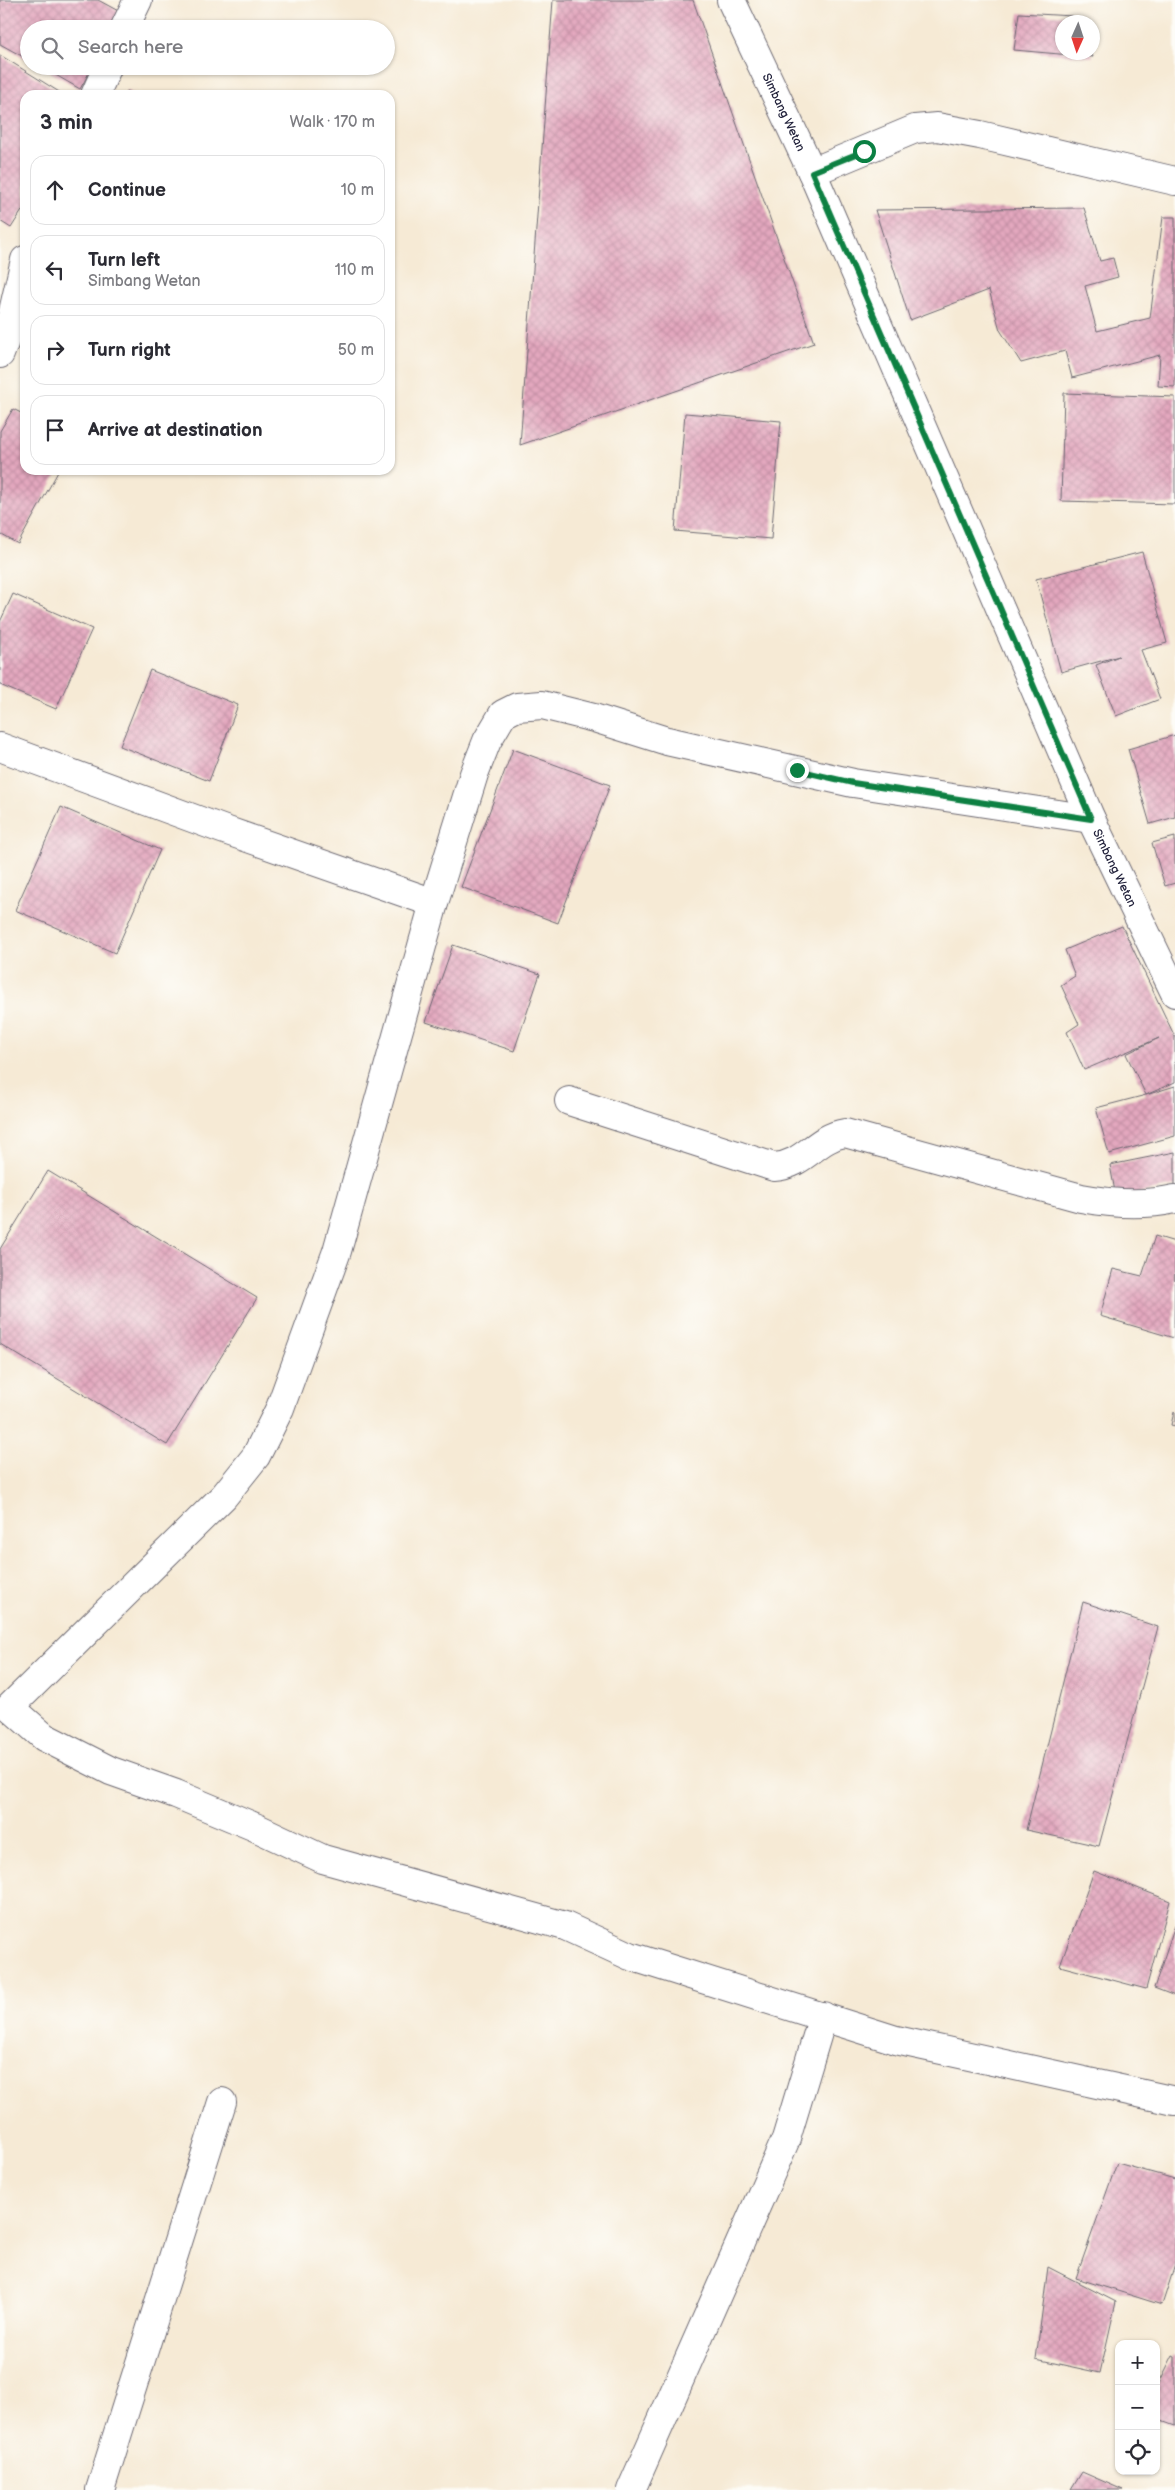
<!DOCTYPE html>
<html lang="en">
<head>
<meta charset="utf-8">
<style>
	:root { --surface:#fff; --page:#f2f2f3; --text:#2b2b33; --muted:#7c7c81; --line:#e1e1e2 }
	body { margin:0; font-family:"Balsamiq Sans",sans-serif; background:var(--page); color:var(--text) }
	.controls { position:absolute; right:15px; bottom:15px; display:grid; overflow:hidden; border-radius:10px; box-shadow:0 1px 4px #0004 }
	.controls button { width:45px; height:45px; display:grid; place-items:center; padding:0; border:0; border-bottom:1px solid var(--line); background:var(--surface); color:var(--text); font:25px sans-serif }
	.compass { position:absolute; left:1055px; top:15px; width:45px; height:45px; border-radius:50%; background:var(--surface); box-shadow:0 1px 4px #0004; rotate:183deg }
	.stop { position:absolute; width:15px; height:15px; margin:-11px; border:4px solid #0b8043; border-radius:50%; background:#fff }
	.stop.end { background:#0b8043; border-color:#fff; box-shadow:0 1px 5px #0008 }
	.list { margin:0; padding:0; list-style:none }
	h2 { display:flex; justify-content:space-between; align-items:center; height:65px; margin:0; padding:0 20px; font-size:21px }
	h2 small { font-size:16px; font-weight:400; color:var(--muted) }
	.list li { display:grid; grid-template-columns:32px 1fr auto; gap:15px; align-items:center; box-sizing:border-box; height:70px; margin:0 10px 10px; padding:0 10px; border:1px solid var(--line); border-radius:15px }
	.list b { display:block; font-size:19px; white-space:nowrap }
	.list p { margin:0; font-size:16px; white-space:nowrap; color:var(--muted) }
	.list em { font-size:16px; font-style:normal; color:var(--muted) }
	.icon { flex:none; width:28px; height:28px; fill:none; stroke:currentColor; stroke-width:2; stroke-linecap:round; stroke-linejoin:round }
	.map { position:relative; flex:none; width:1175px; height:2490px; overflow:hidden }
	.search { position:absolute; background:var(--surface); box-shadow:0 1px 4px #0004; left:20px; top:20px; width:375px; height:55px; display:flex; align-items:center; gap:12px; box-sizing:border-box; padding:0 18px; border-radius:28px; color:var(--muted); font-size:19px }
	.panel { position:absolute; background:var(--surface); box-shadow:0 1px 4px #0004; left:20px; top:90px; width:375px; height:385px; border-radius:15px }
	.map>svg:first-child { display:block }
</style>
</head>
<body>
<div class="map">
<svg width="1175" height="2490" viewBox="0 0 1175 2490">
	<defs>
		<pattern id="building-cross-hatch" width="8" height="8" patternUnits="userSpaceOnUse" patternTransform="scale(1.25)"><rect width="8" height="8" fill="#e3a7be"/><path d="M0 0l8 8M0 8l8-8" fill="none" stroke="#c28fa4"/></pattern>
	</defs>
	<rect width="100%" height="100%" fill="#fdfcf7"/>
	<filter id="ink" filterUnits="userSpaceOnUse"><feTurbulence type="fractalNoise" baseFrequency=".02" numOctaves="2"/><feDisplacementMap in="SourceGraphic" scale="10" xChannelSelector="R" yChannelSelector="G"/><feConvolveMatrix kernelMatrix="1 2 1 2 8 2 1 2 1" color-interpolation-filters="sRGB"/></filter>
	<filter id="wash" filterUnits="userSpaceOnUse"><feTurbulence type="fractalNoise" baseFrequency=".0096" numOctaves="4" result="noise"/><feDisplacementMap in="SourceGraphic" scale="20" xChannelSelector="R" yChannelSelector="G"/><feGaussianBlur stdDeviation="1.12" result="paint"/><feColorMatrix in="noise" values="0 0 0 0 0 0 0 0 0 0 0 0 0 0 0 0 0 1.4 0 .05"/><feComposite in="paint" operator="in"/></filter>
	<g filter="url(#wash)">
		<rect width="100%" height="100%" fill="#f6ead5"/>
		<g id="blocks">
			<g fill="url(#building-cross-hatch)">
				<path d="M0,0H98L122,13L114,29H29V60L0,44Z"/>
				<path d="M553,0H693L814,343L520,445Z"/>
				<path d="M1019,13L1073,16L1076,22H1062V52H1091L1093,57L1014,50Z"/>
				<path d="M0,55L64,95H25V206L11,228L0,221Z"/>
				<path d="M40,66H93L80,89Z"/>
				<path d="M127,91L136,95H125Z"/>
				<path d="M1084,208L1100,261L1113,258L1118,277L1085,286L1097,331L1150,318L1163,217H1175V387L1158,386L1160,355L1072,378L1065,351L1021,363L1000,330L989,290L910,320L875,210Z"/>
				<path d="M1064,393L1175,397V504L1061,501Z"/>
				<path d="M13,409L25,415V470H59L18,544L0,534V431Z"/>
				<path d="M685,413L781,421L771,539L675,531Z"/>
				<path d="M1142,552L1167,643L1141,650L1160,699L1116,716L1096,665L1119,656L1061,672L1036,579Z"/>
				<path d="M13,594L92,629L56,709L0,685V622Z"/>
				<path d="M150,670L238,705L209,781L120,746Z"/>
				<path d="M1175,735V817L1150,824L1128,749Z"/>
				<path d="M513,749L610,785L558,923L461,887Z"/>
				<path d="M61,807L160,850L115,953L15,910Z"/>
				<path d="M1175,837V883L1165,886L1152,843Z"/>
				<path d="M1122,926L1175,1037V1082L1146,1095L1175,1086V1136L1109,1154L1096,1108L1146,1095L1126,1054L1159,1038L1084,1070L1067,1032L1079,1024L1061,985L1075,976L1065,950Z"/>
				<path d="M453,945L540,974L514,1051L426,1022Z"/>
				<path d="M1175,1152V1186L1116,1197L1110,1165Z"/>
				<path d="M48,1171L257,1298L167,1445L0,1344V1249Z"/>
				<path d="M1155,1236L1175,1242L1174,1338L1100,1316L1113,1269L1142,1276Z"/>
				<path d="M1174,1412H1175V1426L1171,1425Z"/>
				<path d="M1083,1602L1158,1627L1099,1846L1026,1830Z"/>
				<path d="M1094,1871L1170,1901L1146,1989L1060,1966Z"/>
				<path d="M1175,1925V1996L1154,1988Z"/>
				<path d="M1117,2163L1175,2179V2265L1162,2305L1076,2278Z"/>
				<path d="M1048,2267L1116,2302L1100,2373L1036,2359Z"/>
				<path d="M1173,2355L1175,2356V2426L1156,2419V2389Z"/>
				<path d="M1082,2472L1123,2490H1071Z"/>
			</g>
		</g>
	</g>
	<g filter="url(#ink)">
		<use href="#blocks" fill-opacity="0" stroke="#6c6871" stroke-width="1"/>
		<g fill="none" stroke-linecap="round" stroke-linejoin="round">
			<g stroke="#6c6871" stroke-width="30">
				<g id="minor">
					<path id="s1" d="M731,0L812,172L1091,819L1175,993"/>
					<path d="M124,29L138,0"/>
					<path d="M95,95L108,66"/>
					<path d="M812,172L915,129L937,127L980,135L1175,181"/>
					<path d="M0,354L8,333L25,260"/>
					<path d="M0,747L222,829L434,903"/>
					<path d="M1091,819L853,783L667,741L594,718L542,705L517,707L503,714L487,741L474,774L434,903L337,1251L280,1408L256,1456L224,1496L10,1707L44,1737L111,1771L176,1794L255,1827L323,1859L565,1926L630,1956L896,2040L1175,2101"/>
					<path d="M569,1101L774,1167C805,1165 815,1138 845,1133L1081,1198C1113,1204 1143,1206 1175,1199"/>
					<path d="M100,2490L222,2102"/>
					<path d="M631,2490L786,2139L823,2016"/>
				</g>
			</g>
			<use href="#minor" stroke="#fff" stroke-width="28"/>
		</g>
	</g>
	<g fill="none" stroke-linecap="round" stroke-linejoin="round" filter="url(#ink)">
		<path stroke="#0b8043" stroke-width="6" d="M797,770L853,783L1091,819L812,172L864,151"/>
	</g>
	<g text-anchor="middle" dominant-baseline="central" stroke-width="5" stroke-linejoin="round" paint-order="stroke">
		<g font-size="12" fill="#22223b" stroke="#fdfcf7">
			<text stroke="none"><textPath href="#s1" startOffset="124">Simbang Wetan</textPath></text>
			<text stroke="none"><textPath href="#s1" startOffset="949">Simbang Wetan</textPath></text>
		</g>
	</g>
</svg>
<div class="controls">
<button>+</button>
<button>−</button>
<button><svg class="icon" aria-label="locate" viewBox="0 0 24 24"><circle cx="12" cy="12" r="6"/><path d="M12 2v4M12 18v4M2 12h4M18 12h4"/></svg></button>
</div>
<svg class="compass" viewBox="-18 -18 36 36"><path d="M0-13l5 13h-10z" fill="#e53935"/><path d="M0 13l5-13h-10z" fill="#7c7c81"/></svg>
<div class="stop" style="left:864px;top:151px"></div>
<div class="stop end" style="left:797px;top:770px"></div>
<div class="search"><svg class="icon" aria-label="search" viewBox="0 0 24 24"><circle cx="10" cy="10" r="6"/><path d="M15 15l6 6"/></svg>Search here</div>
<section class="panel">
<h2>3 min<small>Walk · 170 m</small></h2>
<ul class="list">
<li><svg class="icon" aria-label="ahead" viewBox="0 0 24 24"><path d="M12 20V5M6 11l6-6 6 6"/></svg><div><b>Continue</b></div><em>10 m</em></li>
<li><svg class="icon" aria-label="left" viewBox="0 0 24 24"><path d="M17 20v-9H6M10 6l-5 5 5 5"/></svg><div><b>Turn left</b><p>Simbang Wetan</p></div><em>110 m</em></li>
<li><svg class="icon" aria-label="right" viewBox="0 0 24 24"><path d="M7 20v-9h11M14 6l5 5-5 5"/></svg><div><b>Turn right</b></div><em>50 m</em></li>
<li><svg class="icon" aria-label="arrive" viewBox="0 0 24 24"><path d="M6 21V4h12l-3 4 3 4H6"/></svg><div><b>Arrive at destination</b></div></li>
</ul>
</section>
</div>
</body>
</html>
